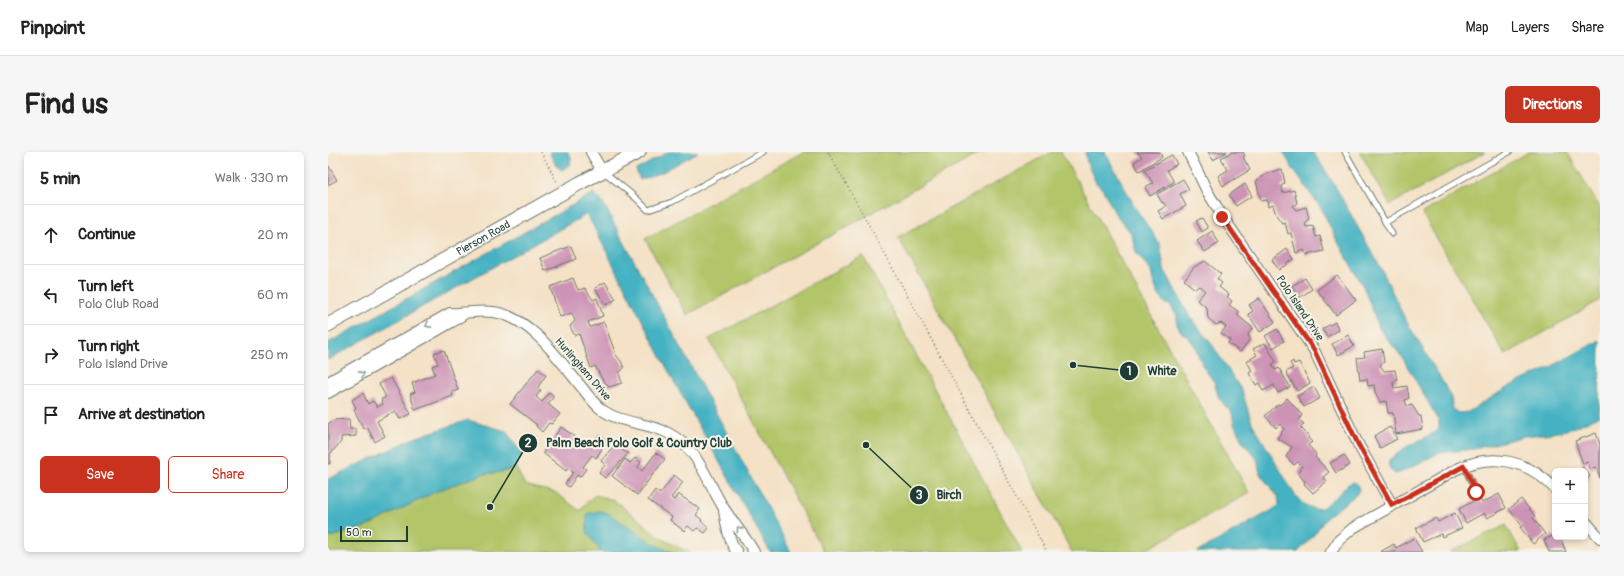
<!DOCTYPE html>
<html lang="en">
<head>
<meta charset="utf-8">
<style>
	:root { --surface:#fff; --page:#f6f6f6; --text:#222; --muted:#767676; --line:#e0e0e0; --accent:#c8321e }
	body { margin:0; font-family:Pangolin,sans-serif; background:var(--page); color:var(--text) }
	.controls { position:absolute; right:12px; bottom:12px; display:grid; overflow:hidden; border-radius:6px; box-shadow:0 2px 6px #0003 }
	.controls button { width:36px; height:36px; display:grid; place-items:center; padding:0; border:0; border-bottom:1px solid var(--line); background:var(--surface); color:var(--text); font:20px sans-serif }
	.scale { position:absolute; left:12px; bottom:10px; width:68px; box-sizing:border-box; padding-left:4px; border:2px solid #1f3d34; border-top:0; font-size:11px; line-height:14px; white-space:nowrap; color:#1f3d34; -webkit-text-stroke:3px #f7f3e8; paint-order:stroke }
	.stop { position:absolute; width:12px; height:12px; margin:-9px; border:3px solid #c8321e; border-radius:50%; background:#fff }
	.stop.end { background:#c8321e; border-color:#fff; box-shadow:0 1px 4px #0008 }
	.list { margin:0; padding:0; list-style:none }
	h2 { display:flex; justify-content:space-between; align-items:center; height:52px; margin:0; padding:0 16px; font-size:17px }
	h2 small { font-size:13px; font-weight:400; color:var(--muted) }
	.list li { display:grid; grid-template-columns:26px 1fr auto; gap:12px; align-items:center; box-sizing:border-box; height:60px; padding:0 16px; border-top:1px solid var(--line) }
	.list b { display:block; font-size:15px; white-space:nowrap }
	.list p { margin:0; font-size:13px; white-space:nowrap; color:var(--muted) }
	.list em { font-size:13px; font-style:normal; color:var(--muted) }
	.actions { display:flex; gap:8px; padding:12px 16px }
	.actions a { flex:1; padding:9px 0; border:1px solid var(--accent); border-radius:6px; text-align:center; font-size:14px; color:var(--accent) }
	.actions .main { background:var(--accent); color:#fff }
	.icon { flex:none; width:22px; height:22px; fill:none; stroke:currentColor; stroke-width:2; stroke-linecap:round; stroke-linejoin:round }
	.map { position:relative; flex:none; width:1272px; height:400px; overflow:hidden; border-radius:6px }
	header { display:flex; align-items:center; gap:24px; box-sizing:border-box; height:56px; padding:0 20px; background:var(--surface); border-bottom:1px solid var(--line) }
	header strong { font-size:19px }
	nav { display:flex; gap:22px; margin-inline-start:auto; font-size:14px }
	.intro { display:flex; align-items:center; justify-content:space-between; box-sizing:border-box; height:96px; padding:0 24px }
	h1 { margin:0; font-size:28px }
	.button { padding:10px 18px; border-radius:6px; background:var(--accent); color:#fff; font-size:14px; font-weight:700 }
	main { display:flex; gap:24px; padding:0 24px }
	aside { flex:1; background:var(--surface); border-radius:6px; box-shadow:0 2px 6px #0003 }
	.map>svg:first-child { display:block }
</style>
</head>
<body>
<header>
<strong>Pinpoint</strong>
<nav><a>Map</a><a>Layers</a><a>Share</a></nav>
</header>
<div class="intro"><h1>Find us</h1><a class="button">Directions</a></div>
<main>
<aside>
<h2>5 min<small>Walk · 330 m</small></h2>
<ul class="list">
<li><svg class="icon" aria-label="ahead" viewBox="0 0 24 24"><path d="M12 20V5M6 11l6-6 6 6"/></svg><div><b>Continue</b></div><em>20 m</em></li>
<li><svg class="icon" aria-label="left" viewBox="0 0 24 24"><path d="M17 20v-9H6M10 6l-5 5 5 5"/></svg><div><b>Turn left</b><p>Polo Club Road</p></div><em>60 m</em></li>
<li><svg class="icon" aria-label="right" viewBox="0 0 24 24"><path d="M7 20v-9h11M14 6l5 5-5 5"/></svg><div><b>Turn right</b><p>Polo Island Drive</p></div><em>250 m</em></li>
<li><svg class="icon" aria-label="arrive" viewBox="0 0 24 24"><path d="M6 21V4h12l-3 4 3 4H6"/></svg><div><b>Arrive at destination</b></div></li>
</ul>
<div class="actions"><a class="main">Save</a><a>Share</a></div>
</aside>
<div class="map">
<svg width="1272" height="400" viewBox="0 0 1272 400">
	<rect width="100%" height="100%" fill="#f7f3e8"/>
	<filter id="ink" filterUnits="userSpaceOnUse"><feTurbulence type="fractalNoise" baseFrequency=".025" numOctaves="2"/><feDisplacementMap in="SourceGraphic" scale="8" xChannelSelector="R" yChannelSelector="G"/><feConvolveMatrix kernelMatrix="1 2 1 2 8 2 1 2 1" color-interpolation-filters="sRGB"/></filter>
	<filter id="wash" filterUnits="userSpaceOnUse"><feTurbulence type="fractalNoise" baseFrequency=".012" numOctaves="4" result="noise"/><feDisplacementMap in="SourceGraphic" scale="16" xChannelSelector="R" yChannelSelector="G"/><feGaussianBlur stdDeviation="0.9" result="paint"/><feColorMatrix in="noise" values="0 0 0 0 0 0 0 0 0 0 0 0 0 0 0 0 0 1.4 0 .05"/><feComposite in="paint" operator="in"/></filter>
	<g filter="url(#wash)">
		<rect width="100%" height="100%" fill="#f4e1c6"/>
		<g fill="#b2c569" stroke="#68814e">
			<path d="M475,0H654L359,163L317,87Z"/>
			<path d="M724,0H733L921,341L814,400H744L570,85Z"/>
			<path d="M1032,0H1157L1062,53Z"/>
			<path d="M1201,0H1239L1272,56V148L1177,203L1094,61Z"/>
			<path d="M535,104L694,400H496L381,187Z"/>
			<path d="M188,316L197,333L228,341L252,359L257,352L267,343L286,348L336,388L361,400H0V386L37,375L109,339L155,322L174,320Z"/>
			<path d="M1178,373L1193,400H1122Z"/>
		</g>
		<g fill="#45b2c3" stroke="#32787c">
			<path d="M221,0H240L243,5L242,13L234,18L228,14Z"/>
			<path d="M340,0H370L335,20L312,28L308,18Z"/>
			<path d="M757,0H777L810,60L832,92L836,117L862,165L885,194L914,239L924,271L967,343L975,352L987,357L994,356L1013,340L1019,333L1025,330L1029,332L1031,337L1029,342L999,365L985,384L970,400H869L948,356L951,353L950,345L932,322L929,307L914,289L906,272L904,261L891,247L886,230L875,215L867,194L861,186L854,181L849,173V164L842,153L838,152L830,142L825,129L823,119L808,100L803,81L788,63L775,38L768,31L759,11Z"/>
			<path d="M955,0H985L1003,27L1055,120L1077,167L1116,232L1123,246L1125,257L1130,261L1140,260L1182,234L1217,218L1272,188L1271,264L1243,277L1224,281L1197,284L1146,297L1111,301L1074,320L1067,322C1062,318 1060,315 1061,308L1080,294L1106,281L1111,276V269L1074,205L1052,178L1035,134L1008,87L994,58L965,17Z"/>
			<path d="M266,41L275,51L463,400H442L344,226L259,62L0,208V191Z"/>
			<path d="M140,268L178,279L194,302L188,316L174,320L155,322L109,339L37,375L0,386V327L86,286Z"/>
			<path d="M270,359L278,360L326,392L344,400H273L259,380V362Z"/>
		</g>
		<g id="blocks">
			<g fill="#cc93b5">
				<path d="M809,0H832L834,5L811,19L806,10L814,5Z"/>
				<path d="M880,0H899L885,8Z"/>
				<path d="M904,0H915L917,4L915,5L922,18L895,34L890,24L900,18L893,6Z"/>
				<path d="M844,3L849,12L839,18L846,30L822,44L817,35L825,31L816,18Z"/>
				<path d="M0,13L9,28L0,33Z"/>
				<path d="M954,17L957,31L953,34L955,41L966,38L969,51L965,54L968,58L978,55L981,67L977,70L978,75L985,74L988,85L992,84L996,99L978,103L976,98L968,101L963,81L960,82L957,70L954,71L948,63L945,53L940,55L939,48L933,49L928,29L940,21Z"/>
				<path d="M855,27L861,37L852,42L858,54L835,67L830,59L838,54L835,50L834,51L829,42Z"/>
				<path d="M917,32L924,44L908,54L901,43Z"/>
				<path d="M874,66L880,76L874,80L868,69Z"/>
				<path d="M884,79L891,91L877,100L869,89Z"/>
				<path d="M243,94L248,107L217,119L212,106Z"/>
				<path d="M959,97L966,107L956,115L955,114L951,118L944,108Z"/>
				<path d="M877,109L893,122L889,127L894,131L891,135L901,143L899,145L904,149L901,153L911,160L909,163L925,176L920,182L922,187L912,200L900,191L902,188L893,181L898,175L893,171L888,173L880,166L879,156L869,148L877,139L871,134L867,137L856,128L866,115Z"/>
				<path d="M1009,123L1028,148L1008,163L989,138Z"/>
				<path d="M245,126L250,138L257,136L265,148L269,146L275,164L260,170L262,175L276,170L288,203L293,209L296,216L291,221L294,231L281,235L274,227L267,214L263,216L251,182L246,183L242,174L247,169L244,161L232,165L222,135Z"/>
				<path d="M977,126L984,137L971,146L964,134Z"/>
				<path d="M277,130L288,147L278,153L267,136Z"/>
				<path d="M931,146L947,170L932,180L920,162L925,159L921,153Z"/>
				<path d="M1007,170L1011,178L999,185L994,177Z"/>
				<path d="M949,177L956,189L945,196L937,184Z"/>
				<path d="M1020,183L1026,194L1010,203L1004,192Z"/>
				<path d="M937,191L948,210L944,212L947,218L951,216L962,235L950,241L946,233L935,239L931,231L928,233L921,221L924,219L919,209L929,203L925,197Z"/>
				<path d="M1054,197L1056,210L1052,213L1056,219L1067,218L1069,228L1065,231L1066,236L1079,234L1081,246L1077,248L1079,254L1084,253L1091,264H1093L1095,277L1068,282L1065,261H1060L1058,249L1052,250L1047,240L1046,233L1040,234L1039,227L1032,228L1029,206L1037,205L1036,200Z"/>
				<path d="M116,198L130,238L124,240L125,244L87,258L82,242L87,240L84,231L107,222L104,214L110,212L106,201Z"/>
				<path d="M965,209L966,212L971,210L982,231L969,239L958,220L965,216L962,211Z"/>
				<path d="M210,217L218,223L210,235L213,238L208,245L214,250L221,240L226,244L220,252L232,262L224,272L221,271L214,280L208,274L209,273L182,252Z"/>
				<path d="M63,226L83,262L72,267L67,259L49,269L57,284L47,290L39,275L36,277L26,258L28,256L24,248L35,241L40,252L45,249L49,255L55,252L53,248L58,245L51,232Z"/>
				<path d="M986,235L992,246L976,255L969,244Z"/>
				<path d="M959,246L974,263L971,268L976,272L972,275L981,284L980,286L984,290L980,293L988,302L987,305L1001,320L995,325L999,329L985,341L976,332L977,330L970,321L974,314L970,310L966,313L958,305L964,295L949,286L956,277L952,272L948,276L937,264L950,252L952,253Z"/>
				<path d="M21,267L22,277H28V284L13,285V290L2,302V312H0V272L5,268Z"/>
				<path d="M233,275L246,284L243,288L253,294L256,290L262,295L271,283L279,289L268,306L264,303L255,315L258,317L252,325L249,323L241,335L237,332L245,320L240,316L238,319L215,301Z"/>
				<path d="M1062,275L1069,287L1052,296L1046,284Z"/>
				<path d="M1268,281L1272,292V326L1268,315L1262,317L1260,310L1255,312L1247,289Z"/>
				<path d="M287,292L300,302L277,326L271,321L277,313L273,309Z"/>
				<path d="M328,301L337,307L309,343L284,324L297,307L302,311L307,306L313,310L310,315L314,319Z"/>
				<path d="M1016,303L1022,313L1008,321L1002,311Z"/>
				<path d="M1255,315L1262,324L1257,329V319H1251Z"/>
				<path d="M346,323L355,330L343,346L346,348L350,342L372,357L368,363L374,368L373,369L381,376L377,381L369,376L366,379L360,374L356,379L342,368L344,365L320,348L327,338L332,342Z"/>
				<path d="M1171,342L1178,356L1159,366L1156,361L1138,371L1131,357L1151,346L1154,351Z"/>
				<path d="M1193,347L1207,364L1205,366L1217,382L1205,392L1192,375L1194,374L1181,357Z"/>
				<path d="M1127,361L1134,376L1114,385L1113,382L1095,390L1088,376L1108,366L1110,370Z"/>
				<path d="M1227,383V385H1232L1238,400H1221L1216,388Z"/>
				<path d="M1086,386L1094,400H1052L1066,392L1068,396Z"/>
			</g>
		</g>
	</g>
	<g filter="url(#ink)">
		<use href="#blocks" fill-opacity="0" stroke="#6a7667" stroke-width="1"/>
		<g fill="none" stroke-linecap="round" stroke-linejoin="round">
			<g stroke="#6a7667" stroke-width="7">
				<g id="service">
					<path d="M1017,0L1064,82"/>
					<path d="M275,19L308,46L320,58L344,50L435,0"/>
					<path d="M1058,70L1181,0"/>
					<path d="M1136,314L1148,340"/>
				</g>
			</g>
			<g stroke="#6a7667" stroke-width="12">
				<g id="minor">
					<path d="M263,0L274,19"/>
					<path d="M860,0L879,39L895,65L986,198L1030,292L1064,353"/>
					<path d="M0,230L122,161C137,162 150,158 165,160C201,164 229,205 251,232C258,240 264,250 273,257C292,272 319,270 340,281C370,296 379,329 395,355C405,371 417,384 426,400"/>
					<path d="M0,241L124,170L136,162"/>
					<path d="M396,359C398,370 401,392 409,400"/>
					<path d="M1257,369L1272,386"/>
					<path d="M1003,400L1011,388L1025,376L1129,317C1165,300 1200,308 1227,337"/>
				</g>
			</g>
			<g stroke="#6a7667" stroke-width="15">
				<g id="tertiary">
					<path id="s1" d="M0,173L252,31L311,0"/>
				</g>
			</g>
			<g stroke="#6a7667" stroke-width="1.5" stroke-dasharray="1 3" stroke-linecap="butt">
				<path d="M213,0L230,32"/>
				<path d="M500,0L541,73L719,400"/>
				<path d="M1268,400L1272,398"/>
			</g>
			<use href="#service" stroke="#fff" stroke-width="5"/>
			<use href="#minor" stroke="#fff" stroke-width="10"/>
			<use href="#tertiary" stroke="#fff" stroke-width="13"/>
		</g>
		<defs><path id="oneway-chevron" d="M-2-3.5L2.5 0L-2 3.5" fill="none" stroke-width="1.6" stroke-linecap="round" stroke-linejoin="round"/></defs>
		<g stroke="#8f9e9a">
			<use href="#oneway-chevron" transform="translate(100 173) rotate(151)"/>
			<use href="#oneway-chevron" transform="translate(34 222) rotate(-29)"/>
			<use href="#oneway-chevron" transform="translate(411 377) rotate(-126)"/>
		</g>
	</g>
	<g fill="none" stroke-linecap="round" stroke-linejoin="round" filter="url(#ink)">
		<path stroke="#c8321e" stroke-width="5" d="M894,65L986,198L1030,292L1064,353L1136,314L1148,340"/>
	</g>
	<g text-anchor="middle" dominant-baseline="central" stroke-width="4" stroke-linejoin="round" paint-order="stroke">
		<g font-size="11" fill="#1f3d34" stroke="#f7f3e8">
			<text stroke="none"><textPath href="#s1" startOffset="178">Pierson Road</textPath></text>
			<text transform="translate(972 156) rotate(56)">Polo Island Drive</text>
			<text transform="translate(255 217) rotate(49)">Hurlingham Drive</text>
		</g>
	</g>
	<path fill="none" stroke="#1f3d34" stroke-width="1.5" d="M745 213L801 219M162 355L200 291M538 293L591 343"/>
	<g fill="#1f3d34" stroke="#f7f3e8" stroke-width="1.5">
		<circle cx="745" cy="213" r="4"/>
		<circle cx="162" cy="355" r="4"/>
		<circle cx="538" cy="293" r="4"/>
		<circle cx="801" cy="219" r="10"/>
		<circle cx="200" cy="291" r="10"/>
		<circle cx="591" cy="343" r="10"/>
	</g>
	<g font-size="12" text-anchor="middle" font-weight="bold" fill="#fff">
		<text x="801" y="223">1</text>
		<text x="200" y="295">2</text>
		<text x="591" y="347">3</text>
	</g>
	<g font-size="12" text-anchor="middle" font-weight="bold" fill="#1f3d34" stroke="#f7f3e8" stroke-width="4" stroke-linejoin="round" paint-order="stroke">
		<text x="834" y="223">White</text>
		<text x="311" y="295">Palm Beach Polo Golf &amp; Country Club</text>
		<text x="621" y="347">Birch</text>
	</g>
</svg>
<div class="controls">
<button>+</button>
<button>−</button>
</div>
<div class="scale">50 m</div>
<div class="stop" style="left:1148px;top:340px"></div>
<div class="stop end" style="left:894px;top:65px"></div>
</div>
</main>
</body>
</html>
